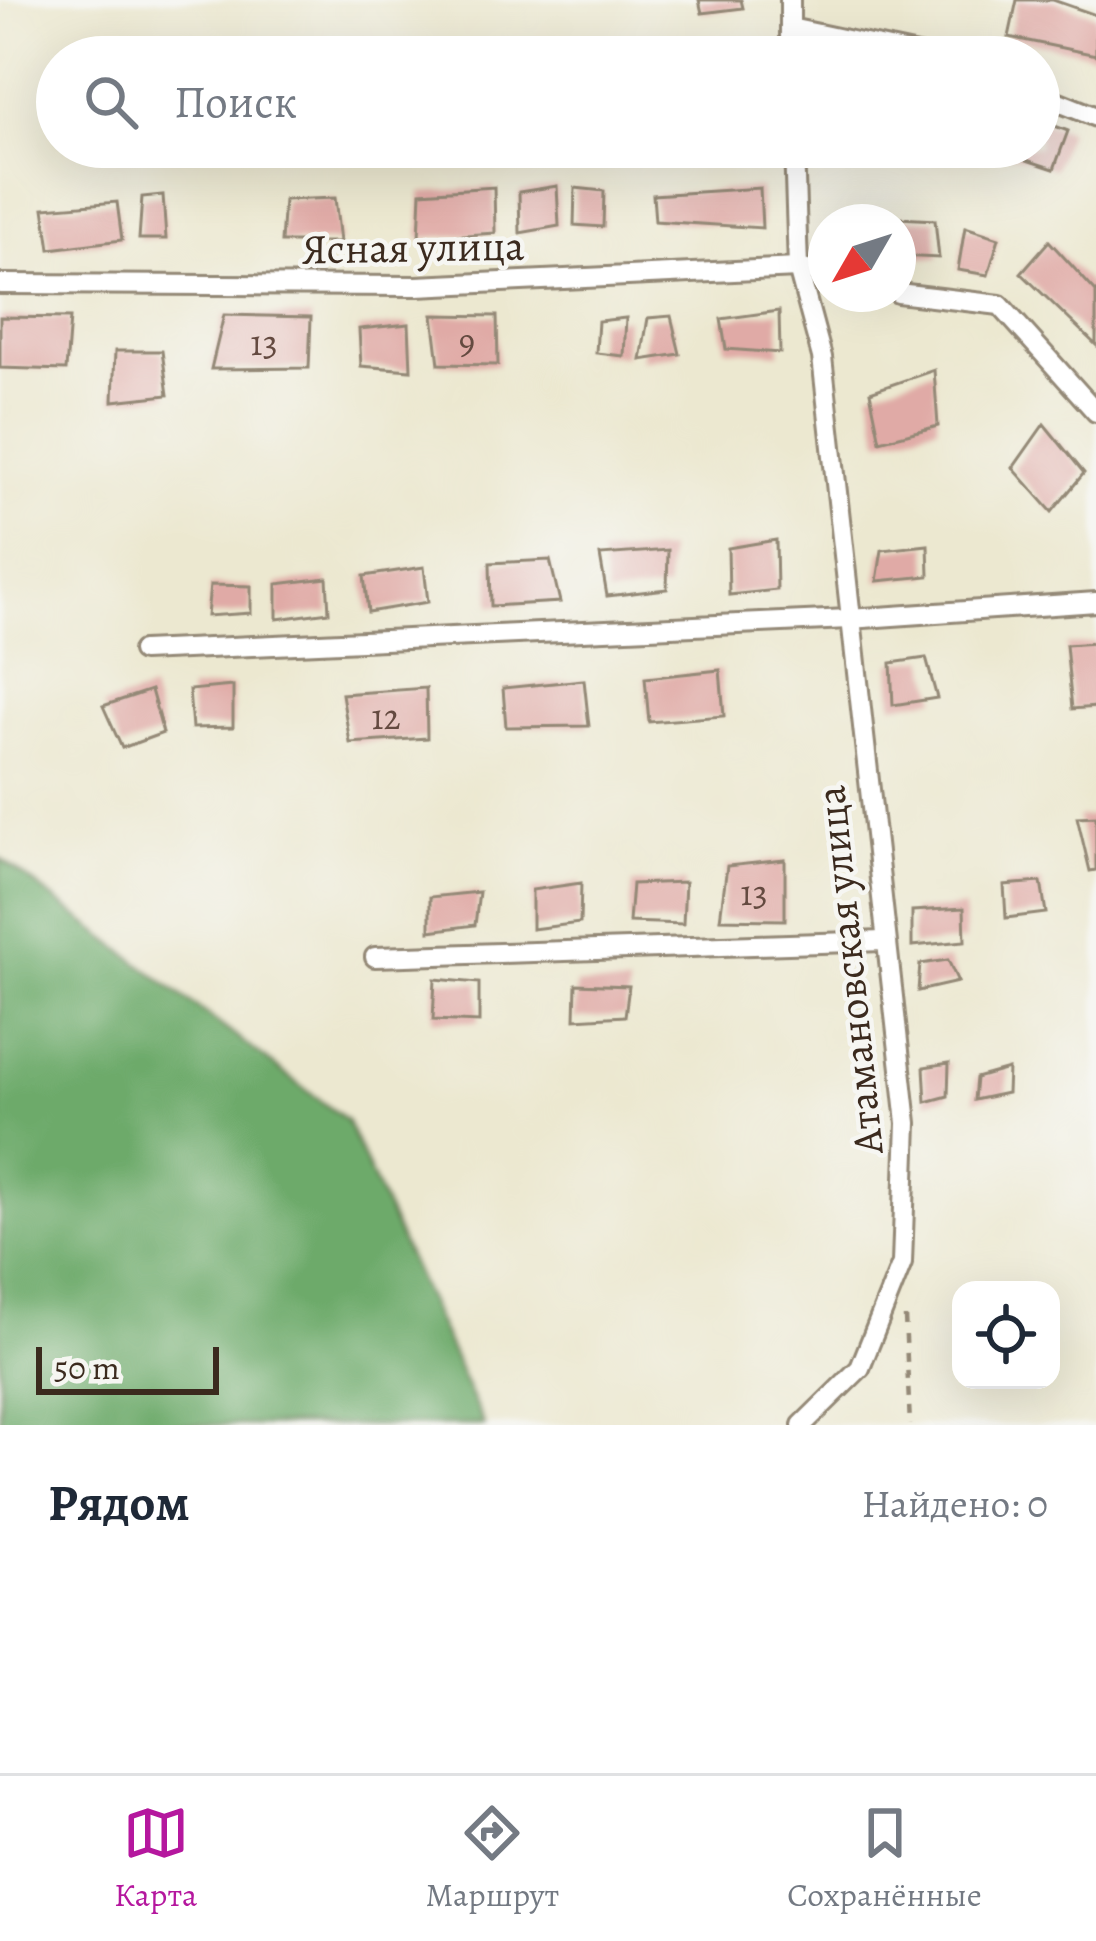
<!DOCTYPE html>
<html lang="ru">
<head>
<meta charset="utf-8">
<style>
	:root { --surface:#fff; --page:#f2f2f3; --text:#1f2937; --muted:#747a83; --line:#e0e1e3; --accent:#b5179e }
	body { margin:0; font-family:Alegreya,serif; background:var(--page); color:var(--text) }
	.controls { position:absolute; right:36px; bottom:36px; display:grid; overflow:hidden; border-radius:24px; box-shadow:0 12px 48px #0002 }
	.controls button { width:108px; height:108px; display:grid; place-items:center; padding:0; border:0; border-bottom:3px solid var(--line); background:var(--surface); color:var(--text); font:60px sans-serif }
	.compass { position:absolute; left:808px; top:204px; width:108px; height:108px; border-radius:50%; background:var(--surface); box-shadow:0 12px 48px #0002; rotate:231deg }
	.scale { position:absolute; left:36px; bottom:30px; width:183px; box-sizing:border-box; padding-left:12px; border:6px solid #3b2a1e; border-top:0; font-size:33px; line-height:42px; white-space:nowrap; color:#3b2a1e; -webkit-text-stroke:9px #f6f6f2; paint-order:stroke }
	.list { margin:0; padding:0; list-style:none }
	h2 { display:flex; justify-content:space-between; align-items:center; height:156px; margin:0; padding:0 48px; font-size:51px }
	h2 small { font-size:39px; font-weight:400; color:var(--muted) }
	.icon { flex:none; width:66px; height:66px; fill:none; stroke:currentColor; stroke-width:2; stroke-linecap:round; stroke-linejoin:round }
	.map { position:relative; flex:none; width:1096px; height:1425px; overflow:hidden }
	.search { position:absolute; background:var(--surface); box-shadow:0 12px 48px #0002; left:36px; right:36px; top:36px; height:132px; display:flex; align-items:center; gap:30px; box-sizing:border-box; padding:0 42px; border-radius:66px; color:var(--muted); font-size:45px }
	.sheet { height:348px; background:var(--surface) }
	nav { display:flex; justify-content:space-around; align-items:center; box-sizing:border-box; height:168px; border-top:3px solid var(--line); background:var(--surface); font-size:33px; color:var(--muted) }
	nav a { display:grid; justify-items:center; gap:6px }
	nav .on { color:var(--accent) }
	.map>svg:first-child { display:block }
</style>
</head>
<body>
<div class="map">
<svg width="1096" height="1425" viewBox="0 0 1096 1425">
	<rect width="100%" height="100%" fill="#f6f6f2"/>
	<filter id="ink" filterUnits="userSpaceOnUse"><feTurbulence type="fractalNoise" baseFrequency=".00833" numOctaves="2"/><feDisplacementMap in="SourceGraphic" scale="24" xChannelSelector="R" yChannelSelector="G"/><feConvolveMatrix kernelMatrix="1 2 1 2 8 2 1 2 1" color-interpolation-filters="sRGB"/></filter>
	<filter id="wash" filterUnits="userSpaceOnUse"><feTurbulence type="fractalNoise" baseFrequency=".004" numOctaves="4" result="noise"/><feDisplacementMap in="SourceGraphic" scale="48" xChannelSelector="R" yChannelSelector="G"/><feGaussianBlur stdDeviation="2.7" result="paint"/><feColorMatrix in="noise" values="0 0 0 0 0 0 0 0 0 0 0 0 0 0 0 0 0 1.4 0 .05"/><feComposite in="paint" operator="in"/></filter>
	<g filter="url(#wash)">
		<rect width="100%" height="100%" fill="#ece8d0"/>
		<path fill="#6daa6a" stroke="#546a44" stroke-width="3" d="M0,858L346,1120L484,1425H0Z"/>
		<g id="blocks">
			<g fill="#e0aaa6">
				<path d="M699,0H741L743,8L702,13Z"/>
				<path d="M1017,0H1053L1096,15V55L1009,37Z"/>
				<path d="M1039,120L1068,131L1054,169L990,148L1039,147Z"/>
				<path d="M557,186L559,226L520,233L519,192Z"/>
				<path d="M494,187L495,233L419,238L421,192Z"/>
				<path d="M575,188L604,191L603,227L574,225Z"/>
				<path d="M760,188L762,228L655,221L653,195Z"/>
				<path d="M163,195L166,239H139L142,197Z"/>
				<path d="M335,198L340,242H281L284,200Z"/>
				<path d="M117,202L122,240L50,249L44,208Z"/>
				<path d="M898,218L935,220L939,258L898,256Z"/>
				<path d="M965,227L999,238L988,275L958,270Z"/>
				<path d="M1049,241L1096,292V345L1021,273Z"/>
				<path d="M779,311L780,353L726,349L721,319Z"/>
				<path d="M224,315L311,317L309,368L211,369Z"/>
				<path d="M433,315L497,316L498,365L439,364Z"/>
				<path d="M671,316L680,354L641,360L648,318Z"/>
				<path d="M0,317L70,318L66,370L0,368Z"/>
				<path d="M626,318L624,356L596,353L598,321Z"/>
				<path d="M409,324L411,370L361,366L359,329Z"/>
				<path d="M115,351H162L168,395L113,401Z"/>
				<path d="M934,370L938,426L880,441L870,392Z"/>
				<path d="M1044,424L1084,473L1052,512L1013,468Z"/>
				<path d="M776,540L777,590L729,595L728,548Z"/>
				<path d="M928,545L929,576L877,581L882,550Z"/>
				<path d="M668,550L667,589L607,596L600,555Z"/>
				<path d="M550,560L560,602L491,606L490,563Z"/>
				<path d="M424,567L428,602L368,612L364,576Z"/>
				<path d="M327,578L329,612L277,619V584Z"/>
				<path d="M210,585L251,586V613L207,616Z"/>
				<path d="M1096,643V707L1072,709L1066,645Z"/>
				<path d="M926,658L937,698L893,705L891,663Z"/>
				<path d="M720,670L724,716L649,722L645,678Z"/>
				<path d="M584,680L589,726L506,727L503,688Z"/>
				<path d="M233,686V727L192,728L189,690Z"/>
				<path d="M426,688L427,738L350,743L342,694Z"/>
				<path d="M151,690L163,733L122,748L103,706Z"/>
				<path d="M1096,816V870L1090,871L1077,817Z"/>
				<path d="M785,860V920L720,919L727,866Z"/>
				<path d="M685,882L683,924L629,922L632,884Z"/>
				<path d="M1041,882L1046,913L1006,918L1004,885Z"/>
				<path d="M581,883L580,923L532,929V890Z"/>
				<path d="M479,892L475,925L430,931V897Z"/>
				<path d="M964,908L965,941L912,946V911Z"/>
				<path d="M948,960L958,982L918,991L920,964Z"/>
				<path d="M435,979L479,983V1022L433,1020Z"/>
				<path d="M576,984L629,986L625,1016L575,1019Z"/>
				<path d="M949,1063L948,1096L926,1102L924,1067Z"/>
				<path d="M1008,1069L1007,1093L974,1100L976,1078Z"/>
			</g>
		</g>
	</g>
	<g filter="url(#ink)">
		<use href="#blocks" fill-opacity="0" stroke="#948977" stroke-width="3"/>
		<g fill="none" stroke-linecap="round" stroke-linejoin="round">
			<g stroke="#948977" stroke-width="24">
				<g id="minor">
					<path d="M790,28L927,57"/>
					<path d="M790,57V0"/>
					<path d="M1039,94L1096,117"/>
					<path d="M794,147L798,268L822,357L907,1123L902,1263L860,1368L802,1425"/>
					<path d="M0,284L417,286L798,268L826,274"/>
					<path d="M898,293L1000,305L1096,412"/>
					<path d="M142,651L849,619L1096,602"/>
					<path d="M375,957L884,941"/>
				</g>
			</g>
			<path stroke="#948977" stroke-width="4.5" stroke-dasharray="9 9" stroke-linecap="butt" d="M905,1317L910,1425"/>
			<use href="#minor" stroke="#fff" stroke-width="18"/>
		</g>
	</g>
	<g text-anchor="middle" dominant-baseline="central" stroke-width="9" stroke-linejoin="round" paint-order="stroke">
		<g font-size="36" fill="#644a40">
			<text x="467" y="340">9</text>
			<text x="264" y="342">13</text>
			<text x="386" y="716">12</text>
			<text x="754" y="892">13</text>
		</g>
		<g font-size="42" fill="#3b2a1e" stroke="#f6f6f2">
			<text transform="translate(413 247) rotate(-1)">Ясная улица</text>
			<text transform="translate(849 970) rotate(-96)">Атамановская улица</text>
		</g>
	</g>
</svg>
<div class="controls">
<button><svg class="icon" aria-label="locate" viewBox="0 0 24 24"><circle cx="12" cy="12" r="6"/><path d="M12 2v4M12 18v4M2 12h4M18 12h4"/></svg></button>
</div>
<svg class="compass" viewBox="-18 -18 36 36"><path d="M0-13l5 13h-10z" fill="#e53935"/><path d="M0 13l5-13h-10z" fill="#747a83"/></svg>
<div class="scale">50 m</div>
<div class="search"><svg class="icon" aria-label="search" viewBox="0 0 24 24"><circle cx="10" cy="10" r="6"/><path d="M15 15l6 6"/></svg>Поиск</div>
</div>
<section class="sheet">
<h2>Рядом<small>Найдено: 0</small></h2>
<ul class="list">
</ul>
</section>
<nav>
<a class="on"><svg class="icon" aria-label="map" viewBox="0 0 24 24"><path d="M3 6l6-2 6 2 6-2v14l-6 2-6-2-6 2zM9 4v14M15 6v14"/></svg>Карта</a>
<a><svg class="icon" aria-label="directions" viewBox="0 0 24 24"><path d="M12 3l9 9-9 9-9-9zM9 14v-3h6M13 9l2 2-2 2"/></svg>Маршрут</a>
<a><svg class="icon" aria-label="saved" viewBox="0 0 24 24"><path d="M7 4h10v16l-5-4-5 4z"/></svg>Сохранённые</a>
</nav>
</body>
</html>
